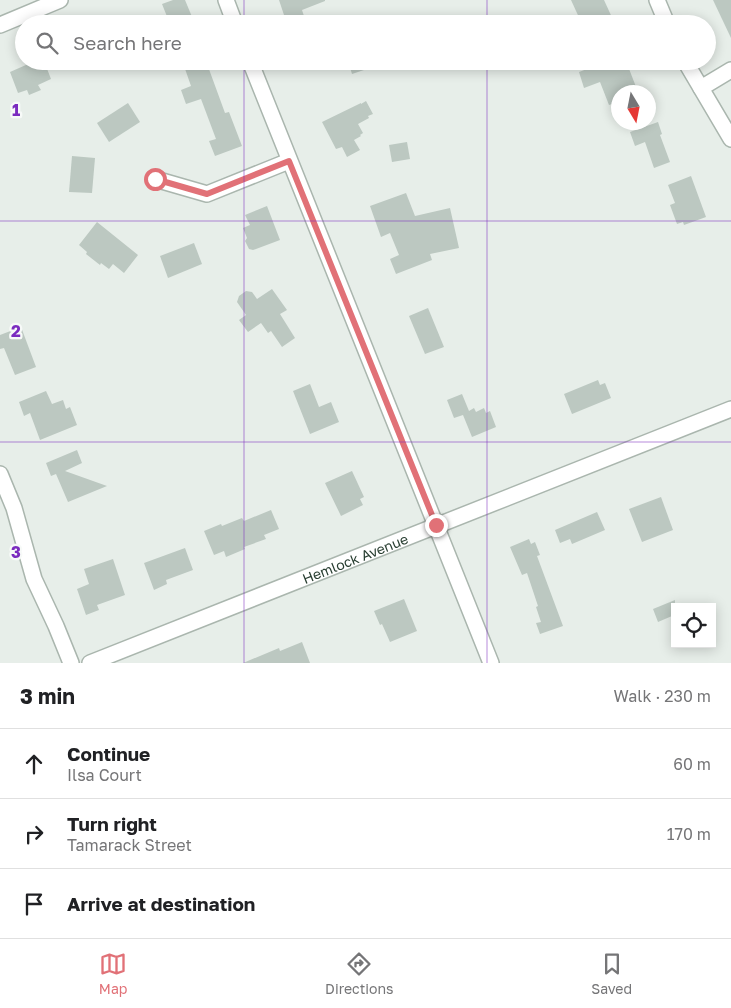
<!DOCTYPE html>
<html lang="en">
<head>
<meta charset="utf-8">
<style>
	:root { --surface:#fff; --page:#f2f2f2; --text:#202124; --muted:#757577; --line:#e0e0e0; --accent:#e17177 }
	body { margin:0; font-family:"Golos Text",sans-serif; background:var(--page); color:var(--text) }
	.controls { position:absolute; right:15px; bottom:15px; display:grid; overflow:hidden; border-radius:0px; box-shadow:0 2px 12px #0003 }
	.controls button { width:45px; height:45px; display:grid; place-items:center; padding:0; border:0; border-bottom:1px solid var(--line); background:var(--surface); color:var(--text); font:25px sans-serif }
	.compass { position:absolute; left:611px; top:85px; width:45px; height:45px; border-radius:50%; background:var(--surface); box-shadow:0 2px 12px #0003; rotate:170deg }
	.stop { position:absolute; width:15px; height:15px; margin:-11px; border:4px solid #e17177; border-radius:50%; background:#fff }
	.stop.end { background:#e17177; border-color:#fff; box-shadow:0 1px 5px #0008 }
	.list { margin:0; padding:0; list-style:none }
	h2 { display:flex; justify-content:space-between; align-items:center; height:65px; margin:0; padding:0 20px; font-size:21px }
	h2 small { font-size:16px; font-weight:400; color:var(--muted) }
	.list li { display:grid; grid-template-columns:32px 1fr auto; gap:15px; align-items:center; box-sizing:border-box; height:70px; padding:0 20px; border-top:1px solid var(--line) }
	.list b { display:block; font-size:19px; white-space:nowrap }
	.list p { margin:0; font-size:16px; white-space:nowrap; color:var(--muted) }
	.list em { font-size:16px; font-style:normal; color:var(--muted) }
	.icon { flex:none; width:28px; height:28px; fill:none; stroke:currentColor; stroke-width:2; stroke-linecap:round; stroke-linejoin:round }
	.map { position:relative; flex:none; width:731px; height:663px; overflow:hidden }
	.search { position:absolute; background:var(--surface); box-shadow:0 2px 12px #0003; left:15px; right:15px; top:15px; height:55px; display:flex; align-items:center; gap:12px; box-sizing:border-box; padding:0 18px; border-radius:28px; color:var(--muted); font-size:19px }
	.sheet { height:275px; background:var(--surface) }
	nav { display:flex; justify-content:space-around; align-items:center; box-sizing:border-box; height:70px; border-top:1px solid var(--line); background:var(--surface); font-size:14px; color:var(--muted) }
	nav a { display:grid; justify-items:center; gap:2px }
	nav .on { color:var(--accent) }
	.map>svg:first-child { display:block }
</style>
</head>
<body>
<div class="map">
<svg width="731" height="663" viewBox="0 0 731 663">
	<rect width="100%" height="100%" fill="#e7eee9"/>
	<g fill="#bcc8c1">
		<path d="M173,0H185L195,24H170L162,4Z"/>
		<path d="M279,0H325V1L302,10L304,16L291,20L289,17L285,18Z"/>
		<path d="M571,0H604L615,24H582Z"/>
		<path d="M713,0H731V38Z"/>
		<path d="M35,61H44L51,79L38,85L41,90L29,95L27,90L18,93L10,72Z"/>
		<path d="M198,61H206L225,113L229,112L242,146L215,156L209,141L216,139L201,99L186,104L181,90L191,86L184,66Z"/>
		<path d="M348,61H384L385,63L352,74Z"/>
		<path d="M608,61H626L638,92H618V102L609,105L600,82L584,88L579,72Z"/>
		<path d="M366,101L373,114L368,116L369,118L358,124L363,133L360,135L361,136L354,140L360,150L347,157L342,147L336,149L322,122L361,103V104Z"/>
		<path d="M128,103L140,122L109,142L97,123Z"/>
		<path d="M658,122L662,134L660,135L670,162L654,168L645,142L635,146L630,132Z"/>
		<path d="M407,142L410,159L392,162L389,145Z"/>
		<path d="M72,156L95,158L92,193L69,192Z"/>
		<path d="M691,176L706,217L684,225L683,222L677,224L670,205L675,203L668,185Z"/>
		<path d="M406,193L415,216L450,208L459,248L430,254L432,260L396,274L390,259L399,255L390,233L381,237L370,206Z"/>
		<path d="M267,206L280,240L253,250L249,249L245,241L247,238L243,228L250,225L245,215Z"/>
		<path d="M97,222L138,255L124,273L113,264L109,269L101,263L100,265L86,254L87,252L79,245Z"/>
		<path d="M194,243L202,264L168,278L160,256Z"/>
		<path d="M272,289L287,310L280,314L295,338L282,347L271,331L268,333L261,323L248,332L239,320L246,315L237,302L239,296L246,291L252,292L257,299Z"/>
		<path d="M428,308L444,347L425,354L409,316Z"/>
		<path d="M21,327L36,367L15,375L4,348L0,349V335Z"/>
		<path d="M598,380L600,385L605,383L611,398L572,414L564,394Z"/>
		<path d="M310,384L319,407L331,402L339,422L310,434L293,391Z"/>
		<path d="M46,391L52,404L63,400L66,409L70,407L77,425L40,440L30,413L24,416L19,402Z"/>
		<path d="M462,394L469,411L474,408L476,412L484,408L486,413L490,411L496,427L472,437L463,415L454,418L447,400Z"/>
		<path d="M77,450L82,463L65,471L107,486L68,502L56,474L51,476L46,463Z"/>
		<path d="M352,471L364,497L360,499L363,505L341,516L325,483Z"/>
		<path d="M661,497L673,530L642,542L629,509Z"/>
		<path d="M271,510L279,529L264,535L266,539L244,547L245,549L226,557L224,551L214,555L204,531L221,524L222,526L242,518L244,521Z"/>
		<path d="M597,512L605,530L572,544L570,539L560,543L555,530Z"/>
		<path d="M529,539L531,544L535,542L540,555L537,556L563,626L540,634L536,623L541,622L536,607L538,606L527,573L522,575L510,547Z"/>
		<path d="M185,548L193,570L166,580L167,584L154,590L144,563Z"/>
		<path d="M113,559L125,595L97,605L99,610L86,615L77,589L89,584L84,569Z"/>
		<path d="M404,599L417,631L390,642L382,624L380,625L374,611Z"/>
		<path d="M675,600V612L672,614V616L658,622L653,609Z"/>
		<path d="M302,642L310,663H243L279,648L280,651Z"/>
	</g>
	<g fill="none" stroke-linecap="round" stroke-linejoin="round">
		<g stroke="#aab6ae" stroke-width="18">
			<g id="minor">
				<path d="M226,0L235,24"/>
				<path d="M657,0L667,24"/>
				<path d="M0,25L60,0"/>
				<path d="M250,61L491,663"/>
				<path d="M685,61L731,139"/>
				<path d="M701,88L731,70"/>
				<path d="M155,179L207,194L289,161"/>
				<path d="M0,474L14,508L34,579L56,626L71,663"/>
				<path id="s1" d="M90,663L731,409"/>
			</g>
		</g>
		<use href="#minor" stroke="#fff" stroke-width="15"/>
	</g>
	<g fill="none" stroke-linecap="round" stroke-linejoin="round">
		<path stroke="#e17177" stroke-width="6" d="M155,179L207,194L289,161L436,525"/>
	</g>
	<path fill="none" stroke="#7b2cbf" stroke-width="1" stroke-opacity="0.55" d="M244,0V24M487,0V24M244,61V663M487,61V663M0,221H731M0,442H731"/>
	<g text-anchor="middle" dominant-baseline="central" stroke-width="4.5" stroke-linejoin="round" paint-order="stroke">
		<g font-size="14" fill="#283e31" stroke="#f7faf8">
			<text stroke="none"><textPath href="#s1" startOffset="285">Hemlock Avenue</textPath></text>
		</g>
	</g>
	<g font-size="16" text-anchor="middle" font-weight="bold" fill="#7b2cbf" stroke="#f7faf8" stroke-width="4.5" stroke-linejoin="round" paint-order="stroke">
		<text x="16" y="116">1</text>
		<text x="16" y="337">2</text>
		<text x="16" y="558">3</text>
	</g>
</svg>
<div class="controls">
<button><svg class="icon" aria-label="locate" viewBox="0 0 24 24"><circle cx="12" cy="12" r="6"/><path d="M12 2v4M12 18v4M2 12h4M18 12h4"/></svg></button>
</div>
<svg class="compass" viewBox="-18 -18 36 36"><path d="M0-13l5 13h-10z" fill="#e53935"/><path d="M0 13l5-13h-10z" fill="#757577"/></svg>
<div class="stop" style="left:155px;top:179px"></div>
<div class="stop end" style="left:436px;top:525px"></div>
<div class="search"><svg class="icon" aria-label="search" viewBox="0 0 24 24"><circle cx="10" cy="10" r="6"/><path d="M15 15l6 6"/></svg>Search here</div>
</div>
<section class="sheet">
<h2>3 min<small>Walk · 230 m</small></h2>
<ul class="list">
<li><svg class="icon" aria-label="ahead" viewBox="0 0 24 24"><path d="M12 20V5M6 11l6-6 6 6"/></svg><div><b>Continue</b><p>Ilsa Court</p></div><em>60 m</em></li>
<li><svg class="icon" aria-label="right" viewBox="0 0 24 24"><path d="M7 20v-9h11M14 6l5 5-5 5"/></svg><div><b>Turn right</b><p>Tamarack Street</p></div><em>170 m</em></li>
<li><svg class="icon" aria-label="arrive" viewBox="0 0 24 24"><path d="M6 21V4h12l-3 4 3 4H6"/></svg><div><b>Arrive at destination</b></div></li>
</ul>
</section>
<nav>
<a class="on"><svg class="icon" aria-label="map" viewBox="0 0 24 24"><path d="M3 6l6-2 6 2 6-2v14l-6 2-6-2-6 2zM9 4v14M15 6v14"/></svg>Map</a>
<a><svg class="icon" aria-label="directions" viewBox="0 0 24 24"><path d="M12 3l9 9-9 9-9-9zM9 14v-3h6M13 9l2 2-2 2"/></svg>Directions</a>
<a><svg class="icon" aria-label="saved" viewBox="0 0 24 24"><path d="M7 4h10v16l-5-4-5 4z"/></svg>Saved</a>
</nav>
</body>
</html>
